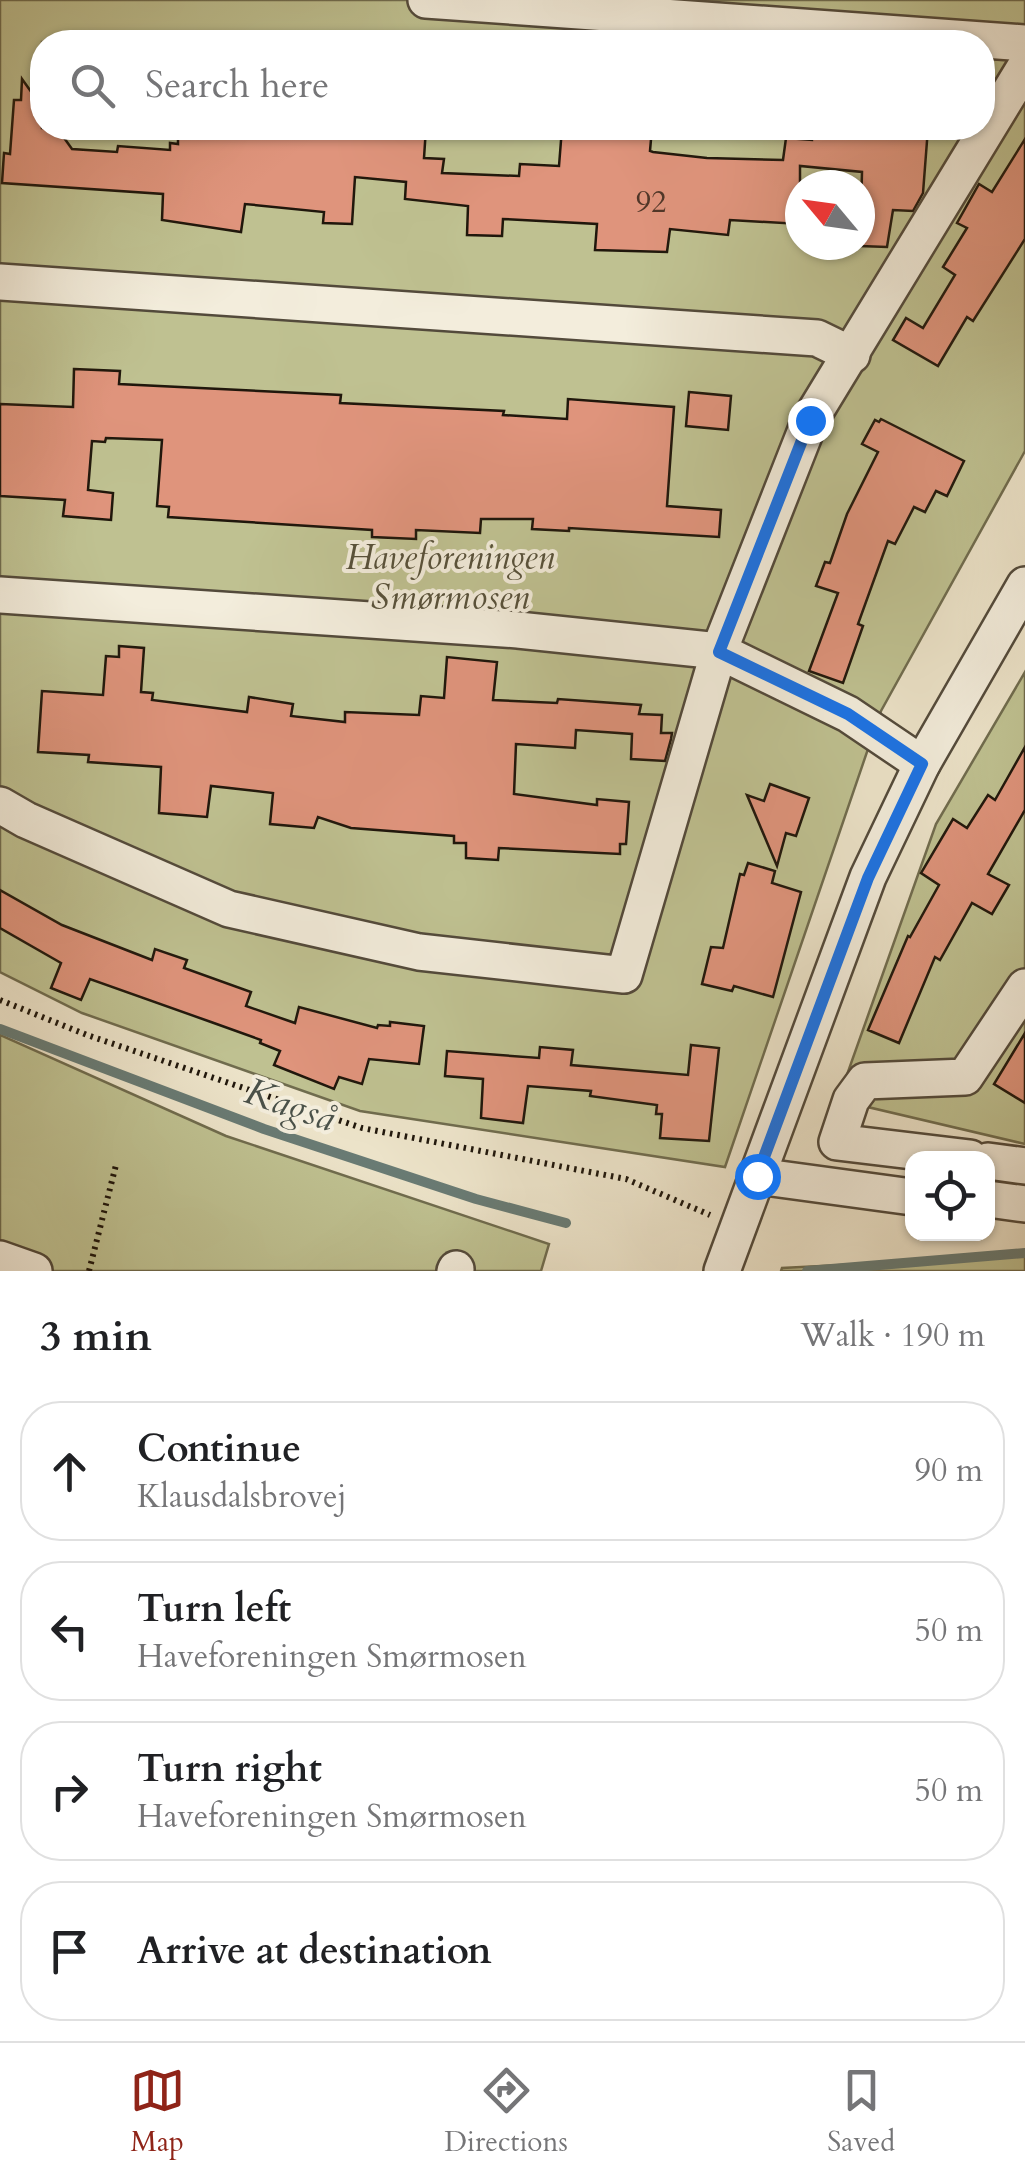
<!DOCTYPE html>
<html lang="en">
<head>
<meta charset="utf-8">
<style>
	:root { --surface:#fff; --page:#f6f6f6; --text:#202124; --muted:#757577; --line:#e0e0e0; --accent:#8f2418 }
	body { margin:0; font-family:Cardo,serif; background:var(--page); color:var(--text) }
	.controls { position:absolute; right:30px; bottom:30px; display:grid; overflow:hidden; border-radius:20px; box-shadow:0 2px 8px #0004 }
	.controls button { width:90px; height:90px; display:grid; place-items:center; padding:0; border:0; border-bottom:2px solid var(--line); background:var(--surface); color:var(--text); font:50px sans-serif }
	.compass { position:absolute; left:785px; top:170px; width:90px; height:90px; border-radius:50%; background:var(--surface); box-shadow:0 2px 8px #0004; rotate:299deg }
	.stop { position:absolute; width:30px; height:30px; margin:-22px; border:8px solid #1a73e8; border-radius:50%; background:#fff }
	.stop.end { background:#1a73e8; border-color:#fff; box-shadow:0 2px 10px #0008 }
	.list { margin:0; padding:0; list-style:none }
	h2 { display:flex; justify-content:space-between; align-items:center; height:130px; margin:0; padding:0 40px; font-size:42px }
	h2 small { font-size:32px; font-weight:400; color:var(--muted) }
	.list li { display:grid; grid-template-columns:65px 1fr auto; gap:30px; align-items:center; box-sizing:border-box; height:140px; margin:0 20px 20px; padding:0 20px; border:2px solid var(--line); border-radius:40px }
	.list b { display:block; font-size:38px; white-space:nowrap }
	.list p { margin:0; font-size:32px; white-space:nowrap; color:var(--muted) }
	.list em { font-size:32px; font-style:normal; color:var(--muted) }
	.icon { flex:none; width:55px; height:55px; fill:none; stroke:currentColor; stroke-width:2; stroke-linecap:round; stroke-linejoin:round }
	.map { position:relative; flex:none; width:1025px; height:1271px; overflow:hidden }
	.search { position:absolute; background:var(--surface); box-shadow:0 2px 8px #0004; left:30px; right:30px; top:30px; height:110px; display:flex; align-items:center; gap:25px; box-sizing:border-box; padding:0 35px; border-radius:40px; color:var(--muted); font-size:38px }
	.sheet { height:770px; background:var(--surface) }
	nav { display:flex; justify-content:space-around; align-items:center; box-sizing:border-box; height:140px; border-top:2px solid var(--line); background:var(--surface); font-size:28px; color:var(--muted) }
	nav a { display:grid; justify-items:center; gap:5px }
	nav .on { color:var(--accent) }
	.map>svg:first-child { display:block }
</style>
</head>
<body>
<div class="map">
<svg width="1025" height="1271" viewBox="0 0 1025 1271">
	<rect width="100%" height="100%" fill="#ece3c9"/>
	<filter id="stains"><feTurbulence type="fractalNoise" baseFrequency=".002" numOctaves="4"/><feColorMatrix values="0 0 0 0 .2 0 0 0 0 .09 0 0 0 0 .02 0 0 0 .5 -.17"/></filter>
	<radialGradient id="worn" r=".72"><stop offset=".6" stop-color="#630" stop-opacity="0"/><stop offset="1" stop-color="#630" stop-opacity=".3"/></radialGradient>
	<g fill="#bfc191" stroke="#706c4e" stroke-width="2.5" fill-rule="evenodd">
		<path d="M0,0H1025V451L881,711L725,1167L360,1111L82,1013L0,972ZM42,42H982V128H42ZM800,185H860V245H800Z"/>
		<path d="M1025,672V1144L838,1100L936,824Z"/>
		<path d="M0,1035L226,1136L549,1244L541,1271H0Z"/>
		<path d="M1025,1256V1271H781L782,1268Z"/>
	</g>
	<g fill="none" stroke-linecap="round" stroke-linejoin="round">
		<g stroke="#697b74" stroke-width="10">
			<path d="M0,1029L264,1129L476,1199L566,1223"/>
			<path d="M807,1271L1025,1253"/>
		</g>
	</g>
	<g fill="#df947c" stroke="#20170c" stroke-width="2.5">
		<path d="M22,79L42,107V128H57L72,149L117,152L118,146L170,150V143L178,144V128H295L294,131L348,134V128H426L424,158L444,159L442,173L519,176L520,164L559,166L562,128H652L650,151L653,152L707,158L783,160L786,138L812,140L813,128H928L923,193L913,211L893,210L887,247L860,246L862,172L800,166V224L730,220L728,235L670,229L667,252L595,250L597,224L503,219L502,236L467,235L468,206L405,199L406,182L355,177L352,224L323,223L324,212L245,204L241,232L162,220L163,194L2,183L4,153L10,154L14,100H21Z"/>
		<path d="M1025,139V239L973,321L967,317L938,366L893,340L906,318L923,328L955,275L943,267L967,228L957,223L979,184L992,192Z"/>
		<path d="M74,369L120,371L119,384L341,395L340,403L504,411L503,415L567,419L568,399L674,407L667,506L721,510L719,537L569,528V531L532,529L533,519H481L480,533L416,530V539L372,537V530L168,517L169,507L157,506L162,440L106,438L105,442L92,441L88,490L113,493L111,520L63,516L65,500L0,496V404L73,407Z"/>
		<path d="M689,392L731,396L728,430L686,426Z"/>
		<path d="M881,419L964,461L947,496L936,491L925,512L914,507L895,544L888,541L858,624L863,626L843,683L809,671L838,593L816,586L825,562L830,563L847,514L878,452L862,444L875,420L879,422Z"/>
		<path d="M119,646L144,648L141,692L153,693L152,700L247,712L249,697L293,704L291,716L345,722V712L419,715L421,696L444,698L447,657L497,662L493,700L557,703L558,699L641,705L639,714L662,715L661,733H672L671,739L665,761L631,759L632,734L576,730L575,748L516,744L514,794L597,805V799L629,802L626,844H620V854L499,848L498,860L466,858V843H454V836L351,828L318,817L314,828L270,824L273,793L211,786L207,817L159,813L161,767L88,762L89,755L38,752L42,691L103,695L106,656L119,657Z"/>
		<path d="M1025,747V810L988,874L1009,885L992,914L972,903L940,960L935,957L899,1043L868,1030L908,936L910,937L939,885L921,873L953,819L967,828L988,795L995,800Z"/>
		<path d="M770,784L809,798L796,836L786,833L777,866L747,795L764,801Z"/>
		<path d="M748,863L775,871L772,883L801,892L773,997L734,986L732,991L702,984L711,947L723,948L740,874L744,875Z"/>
		<path d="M0,890L62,925L152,960L155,949L187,960L184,968L251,992L246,1006L295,1023L299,1007L377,1028L378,1025L390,1026V1022L424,1026L419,1064L369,1059L362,1084L339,1077L334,1089L274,1065L280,1051L260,1043L261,1040L211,1022L90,979L81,1000L51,988L61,963L0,928Z"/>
		<path d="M1025,1033V1103L994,1084Z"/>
		<path d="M691,1045L719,1048L709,1141L660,1138L662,1114H656L657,1105L590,1096L591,1091L528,1086L523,1123L481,1118L483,1079L445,1076L447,1051L539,1058L540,1047L573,1050L571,1065L688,1075Z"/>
	</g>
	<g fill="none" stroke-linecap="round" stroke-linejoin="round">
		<g stroke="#534a3b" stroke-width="40">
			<g id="minor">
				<path d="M426,0L1025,43"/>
				<path d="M0,282L817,338L852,355"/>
				<path d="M0,595L518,630L719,651L848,714L922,764"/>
				<path d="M0,805L26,820L229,909L419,952L624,975L719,651L810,420L1025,67"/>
				<path d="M970,1158L837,1142L851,1100L865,1081L965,1077L1025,987"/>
				<path d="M988,1161L1025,1166"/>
				<path d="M757,1176L912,1197"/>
				<path d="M988,1199L1025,1204"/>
				<path d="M0,1259L34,1271"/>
				<path d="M455,1271L456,1269"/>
				<path d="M722,1271L868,877L922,764L1025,585"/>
			</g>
		</g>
		<g stroke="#20170c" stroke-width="6" stroke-dasharray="2.5 5" stroke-linecap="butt">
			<path d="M0,1000L87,1035L362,1128L626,1179L710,1215"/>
			<path d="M89,1271L116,1165"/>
		</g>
		<use href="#minor" stroke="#f3eddc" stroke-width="35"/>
	</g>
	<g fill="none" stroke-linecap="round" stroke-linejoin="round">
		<path stroke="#1a73e8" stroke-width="12" d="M757,1176L868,878L922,764L848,714L719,652L810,420"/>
	</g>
	<g text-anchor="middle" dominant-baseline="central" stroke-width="8" stroke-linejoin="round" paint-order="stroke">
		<g font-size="30" fill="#503628">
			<text x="651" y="202">92</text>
		</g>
		<g font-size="35" font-style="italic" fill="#58523b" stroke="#f3eddc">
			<text x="450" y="558">Haveforeningen<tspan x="450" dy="40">Smørmosen</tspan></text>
		</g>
		<g font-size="38" font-style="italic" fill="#4a5149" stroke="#f3eddc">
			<text transform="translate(290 1105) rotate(19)">Kagså</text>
		</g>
	</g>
	<rect width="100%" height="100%" filter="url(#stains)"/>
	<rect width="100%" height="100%" fill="url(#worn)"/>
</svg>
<div class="controls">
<button><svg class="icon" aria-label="locate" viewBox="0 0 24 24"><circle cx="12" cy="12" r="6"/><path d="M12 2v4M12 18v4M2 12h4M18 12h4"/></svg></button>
</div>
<svg class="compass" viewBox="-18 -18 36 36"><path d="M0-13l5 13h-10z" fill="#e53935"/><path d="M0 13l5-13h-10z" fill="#757577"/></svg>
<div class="stop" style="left:757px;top:1176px"></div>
<div class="stop end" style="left:810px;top:420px"></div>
<div class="search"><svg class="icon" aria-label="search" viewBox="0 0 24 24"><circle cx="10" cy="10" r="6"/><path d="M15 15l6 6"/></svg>Search here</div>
</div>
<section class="sheet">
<h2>3 min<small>Walk · 190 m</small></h2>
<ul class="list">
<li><svg class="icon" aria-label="ahead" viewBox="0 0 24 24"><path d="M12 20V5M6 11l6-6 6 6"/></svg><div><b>Continue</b><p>Klausdalsbrovej</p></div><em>90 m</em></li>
<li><svg class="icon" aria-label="left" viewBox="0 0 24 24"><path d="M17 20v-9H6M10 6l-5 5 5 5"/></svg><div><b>Turn left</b><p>Haveforeningen Smørmosen</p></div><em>50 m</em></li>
<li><svg class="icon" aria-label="right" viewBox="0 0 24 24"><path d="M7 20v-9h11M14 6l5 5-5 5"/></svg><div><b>Turn right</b><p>Haveforeningen Smørmosen</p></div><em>50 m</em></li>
<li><svg class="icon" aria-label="arrive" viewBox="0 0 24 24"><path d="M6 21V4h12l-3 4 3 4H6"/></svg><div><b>Arrive at destination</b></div></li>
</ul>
</section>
<nav>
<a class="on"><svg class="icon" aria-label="map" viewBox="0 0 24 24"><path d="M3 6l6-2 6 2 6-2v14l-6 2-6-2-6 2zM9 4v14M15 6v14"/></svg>Map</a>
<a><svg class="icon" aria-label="directions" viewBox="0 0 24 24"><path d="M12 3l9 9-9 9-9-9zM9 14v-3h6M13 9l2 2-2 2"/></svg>Directions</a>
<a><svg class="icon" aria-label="saved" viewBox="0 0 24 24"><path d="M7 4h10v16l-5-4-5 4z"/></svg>Saved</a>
</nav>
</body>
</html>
